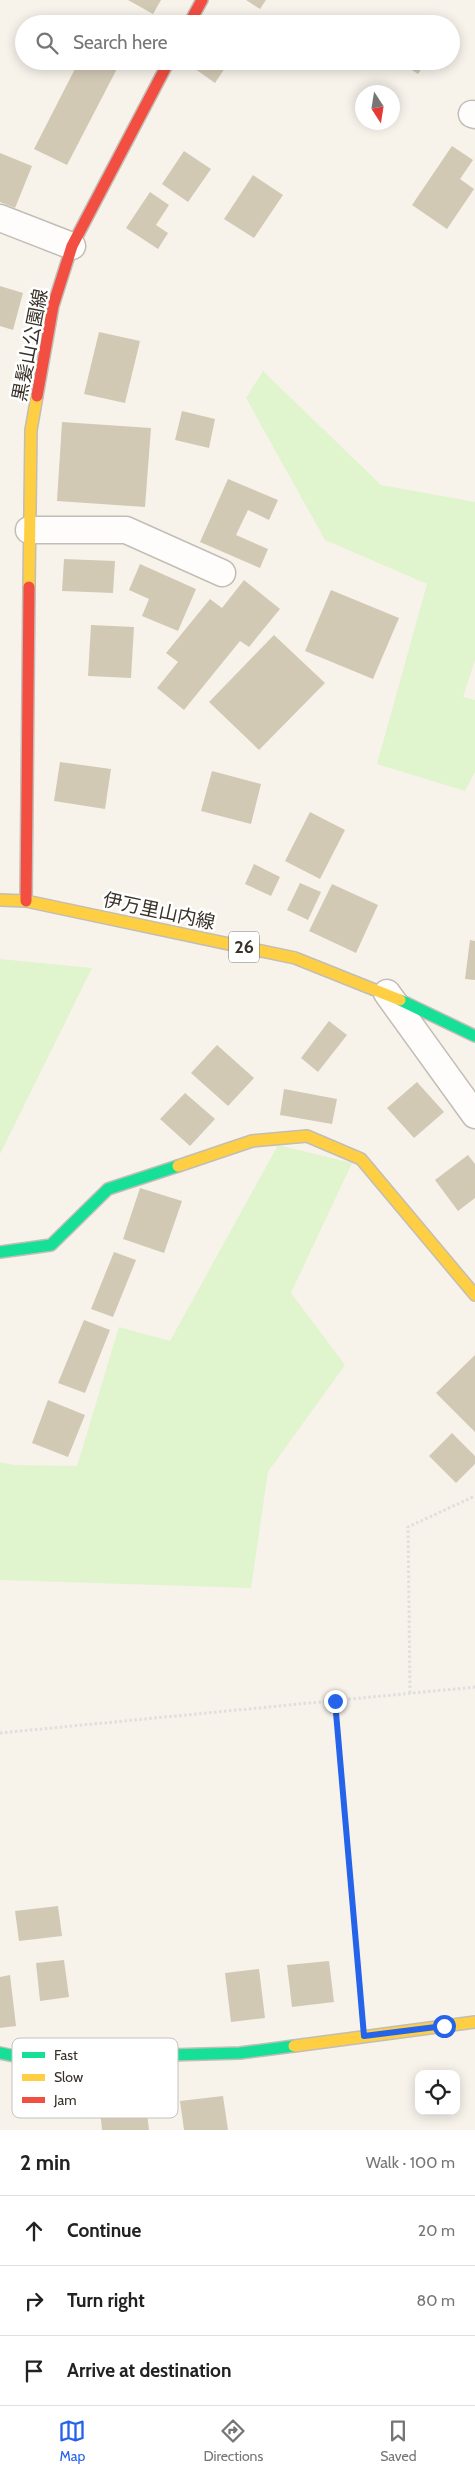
<!DOCTYPE html>
<html lang="en">
<head>
<meta charset="utf-8">
<style>
	:root { --surface:#fff; --page:#f6f6f6; --text:#222; --muted:#767676; --line:#e0e0e0; --accent:#2563eb }
	body { margin:0; font-family:Cabin,"Noto Sans JP",sans-serif; background:var(--page); color:var(--text) }
	.controls { position:absolute; right:15px; bottom:15px; display:grid; overflow:hidden; border-radius:10px; box-shadow:0 2px 12px #0003 }
	.controls button { width:45px; height:45px; display:grid; place-items:center; padding:0; border:0; border-bottom:1px solid var(--line); background:var(--surface); color:var(--text); font:25px sans-serif }
	.compass { position:absolute; left:355px; top:85px; width:45px; height:45px; border-radius:50%; background:var(--surface); box-shadow:0 2px 12px #0003; rotate:168deg }
	.stop { position:absolute; width:15px; height:15px; margin:-11px; border:4px solid #2563eb; border-radius:50%; background:#fff }
	.stop.end { background:#2563eb; border-color:#fff; box-shadow:0 1px 5px #0008 }
	.list { margin:0; padding:0; list-style:none }
	h2 { display:flex; justify-content:space-between; align-items:center; height:65px; margin:0; padding:0 20px; font-size:21px }
	h2 small { font-size:16px; font-weight:400; color:var(--muted) }
	.list li { display:grid; grid-template-columns:32px 1fr auto; gap:15px; align-items:center; box-sizing:border-box; height:70px; padding:0 20px; border-top:1px solid var(--line) }
	.list b { display:block; font-size:19px; white-space:nowrap }
	.list em { font-size:16px; font-style:normal; color:var(--muted) }
	.icon { flex:none; width:28px; height:28px; fill:none; stroke:currentColor; stroke-width:2; stroke-linecap:round; stroke-linejoin:round }
	.map { position:relative; flex:none; width:475px; height:2130px; overflow:hidden }
	.search { position:absolute; background:var(--surface); box-shadow:0 2px 12px #0003; left:15px; right:15px; top:15px; height:55px; display:flex; align-items:center; gap:12px; box-sizing:border-box; padding:0 18px; border-radius:28px; color:var(--muted); font-size:19px }
	.sheet { height:275px; background:var(--surface) }
	nav { display:flex; justify-content:space-around; align-items:center; box-sizing:border-box; height:70px; border-top:1px solid var(--line); background:var(--surface); font-size:14px; color:var(--muted) }
	nav a { display:grid; justify-items:center; gap:2px }
	nav .on { color:var(--accent) }
	.map>svg:first-child { display:block }
</style>
</head>
<body>
<div class="map">
<svg width="475" height="2130" viewBox="0 0 475 2130">
	<rect width="100%" height="100%" fill="#f7f3eb"/>
	<g fill="#e0f4ce">
		<path d="M263,371L381,485L475,502V660L463,697L475,700V772L465,791L377,764L427,584L325,540L246,398Z"/>
		<path d="M0,959L92,968L0,1154Z"/>
		<path d="M278,1145L352,1163L291,1293L345,1365L268,1472L251,1588L0,1580V1462L14,1465L77,1466L119,1327L170,1341Z"/>
	</g>
	<g fill="#d2c9b5">
		<path d="M128,0H161L153,14Z"/>
		<path d="M246,0H266L260,9Z"/>
		<path d="M79,61H121L67,165L34,149Z"/>
		<path d="M194,61H215L225,68L215,83L191,66Z"/>
		<path d="M398,61H427L418,74Z"/>
		<path d="M452,146L473,160L460,179L474,189L447,229L412,205Z"/>
		<path d="M184,151L211,169L188,202L162,184Z"/>
		<path d="M0,153L32,166L15,208L0,202Z"/>
		<path d="M253,175L283,195L254,238L224,219Z"/>
		<path d="M150,192L169,205L156,225L168,233L158,249L126,228Z"/>
		<path d="M0,286L23,293L13,330L0,326Z"/>
		<path d="M99,332L140,341L125,403L84,394Z"/>
		<path d="M182,411L215,419L209,448L175,440Z"/>
		<path d="M62,422L151,428L145,507L57,501Z"/>
		<path d="M228,479L278,500L269,520L248,510L236,535L268,549L260,568L200,542Z"/>
		<path d="M64,559L115,561L113,593L62,591Z"/>
		<path d="M140,564L196,589L178,631L142,616L149,599L129,590Z"/>
		<path d="M244,580L280,609L249,647L240,641L184,710L157,688L178,662L166,653L210,599L222,608Z"/>
		<path d="M331,590L399,618L373,679L305,651Z"/>
		<path d="M91,625L134,627L131,678L88,676Z"/>
		<path d="M274,635L325,683L259,750L209,702Z"/>
		<path d="M60,762L111,769L105,809L54,801Z"/>
		<path d="M212,771L261,784L251,824L201,811Z"/>
		<path d="M310,812L345,830L320,879L285,861Z"/>
		<path d="M254,864L280,877L271,896L245,884Z"/>
		<path d="M300,883L321,892L308,920L287,910Z"/>
		<path d="M332,884L378,905L356,953L309,931Z"/>
		<path d="M470,940L475,941V980L465,979Z"/>
		<path d="M329,1021L347,1035L318,1072L301,1058Z"/>
		<path d="M217,1045L254,1078L228,1106L191,1073Z"/>
		<path d="M417,1082L444,1112L414,1138L387,1108Z"/>
		<path d="M284,1089L337,1099L332,1124L280,1115Z"/>
		<path d="M185,1093L215,1119L190,1146L160,1119Z"/>
		<path d="M468,1155L475,1164V1198L458,1211L435,1180Z"/>
		<path d="M140,1188L182,1201L164,1253L123,1239Z"/>
		<path d="M114,1252L136,1260L113,1317L91,1309Z"/>
		<path d="M84,1320L110,1330L85,1393L58,1383Z"/>
		<path d="M475,1355V1432L436,1393Z"/>
		<path d="M48,1400L85,1415L68,1457L32,1443Z"/>
		<path d="M452,1433L475,1456V1464L456,1483L429,1456Z"/>
		<path d="M58,1906L62,1936L19,1941L15,1911Z"/>
		<path d="M64,1960L69,1997L40,2001L36,1963Z"/>
		<path d="M329,1961L334,2002L292,2007L287,1965Z"/>
		<path d="M259,1969L265,2018L231,2022L225,1973Z"/>
		<path d="M10,1975L16,2026L0,2028V1977Z"/>
		<path d="M145,2095L149,2130H102L99,2100Z"/>
		<path d="M223,2096L228,2130H184L180,2101Z"/>
	</g>
	<g fill="none" stroke-linecap="round" stroke-linejoin="round">
		<g stroke="#c2bdb5" stroke-width="29">
			<g id="street">
				<path d="M472,114L475,115"/>
				<path d="M0,218L72,246"/>
				<path d="M29,530H126L222,573"/>
				<path d="M387,993L475,1115"/>
			</g>
		</g>
		<g stroke="#c2bdb5" stroke-width="14">
			<g id="fast">
				<path d="M400,1000L475,1036"/>
				<path d="M0,1252L51,1245L108,1189L178,1166"/>
				<path d="M0,2053L29,2059L240,2053L294,2046"/>
			</g>
		</g>
		<g stroke="#c2bdb5" stroke-width="14">
			<g id="slow">
				<path d="M29,587L31,430L37,396"/>
				<path d="M0,900L26,901L295,958L400,1000"/>
				<path d="M178,1166L252,1141L307,1136L361,1159L475,1295"/>
				<path d="M294,2046L475,2022"/>
			</g>
		</g>
		<g stroke="#c2bdb5" stroke-width="14">
			<g id="jam">
				<path d="M189,24L202,0"/>
				<path d="M37,396L53,306L72,246L169,61"/>
				<path d="M26,901L29,587"/>
			</g>
		</g>
		<g stroke="#e0dfdd" stroke-width="3" stroke-dasharray="2.5 2.5" stroke-linecap="butt">
			<path d="M410,1693L408,1527L475,1496"/>
			<path d="M335,1701L361,2009"/>
			<path d="M0,1733L475,1687"/>
		</g>
		<use href="#street" stroke="#fefdfc" stroke-width="26"/>
		<use href="#fast" stroke="#16e098" stroke-width="11"/>
		<use href="#slow" stroke="#ffcf43" stroke-width="11"/>
		<use href="#jam" stroke="#f24e42" stroke-width="11"/>
	</g>
	<g fill="none" stroke-linecap="round" stroke-linejoin="round">
		<path stroke="#2563eb" stroke-width="6" d="M335,1701L364,2036L444,2026"/>
	</g>
	<g text-anchor="middle" dominant-baseline="central" stroke-width="5" stroke-linejoin="round" paint-order="stroke">
		<rect fill="#fff" stroke="#747068" stroke-width="1" x="229" y="931.5" width="30" height="31" rx="4"/>
		<g font-size="18" font-weight="bold" fill="#383228">
			<text x="244" y="947">26</text>
		</g>
		<g font-size="19" fill="#383228" stroke="#fff">
			<text transform="translate(30 345) rotate(-79)">黒髪山公園線</text>
			<text transform="translate(159 911) rotate(12)">伊万里山内線</text>
		</g>
	</g>
	<rect x="12" y="2038" width="166" height="80" rx="8" fill="#fff" stroke="#c3c2be" stroke-width="1"/>
	<rect x="22" y="2052" width="23" height="6" fill="#16e098"/>
	<rect x="22" y="2074" width="23" height="7" fill="#ffcf43"/>
	<rect x="22" y="2097" width="23" height="6" fill="#f24e42"/>
	<g font-size="14" fill="#383228">
		<text x="54" y="2060">Fast</text>
		<text x="54" y="2082">Slow</text>
		<text x="54" y="2105">Jam</text>
	</g>
</svg>
<div class="controls">
<button><svg class="icon" aria-label="locate" viewBox="0 0 24 24"><circle cx="12" cy="12" r="6"/><path d="M12 2v4M12 18v4M2 12h4M18 12h4"/></svg></button>
</div>
<svg class="compass" viewBox="-18 -18 36 36"><path d="M0-13l5 13h-10z" fill="#e53935"/><path d="M0 13l5-13h-10z" fill="#767676"/></svg>
<div class="stop" style="left:444px;top:2026px"></div>
<div class="stop end" style="left:335px;top:1701px"></div>
<div class="search"><svg class="icon" aria-label="search" viewBox="0 0 24 24"><circle cx="10" cy="10" r="6"/><path d="M15 15l6 6"/></svg>Search here</div>
</div>
<section class="sheet">
<h2>2 min<small>Walk · 100 m</small></h2>
<ul class="list">
<li><svg class="icon" aria-label="ahead" viewBox="0 0 24 24"><path d="M12 20V5M6 11l6-6 6 6"/></svg><div><b>Continue</b></div><em>20 m</em></li>
<li><svg class="icon" aria-label="right" viewBox="0 0 24 24"><path d="M7 20v-9h11M14 6l5 5-5 5"/></svg><div><b>Turn right</b></div><em>80 m</em></li>
<li><svg class="icon" aria-label="arrive" viewBox="0 0 24 24"><path d="M6 21V4h12l-3 4 3 4H6"/></svg><div><b>Arrive at destination</b></div></li>
</ul>
</section>
<nav>
<a class="on"><svg class="icon" aria-label="map" viewBox="0 0 24 24"><path d="M3 6l6-2 6 2 6-2v14l-6 2-6-2-6 2zM9 4v14M15 6v14"/></svg>Map</a>
<a><svg class="icon" aria-label="directions" viewBox="0 0 24 24"><path d="M12 3l9 9-9 9-9-9zM9 14v-3h6M13 9l2 2-2 2"/></svg>Directions</a>
<a><svg class="icon" aria-label="saved" viewBox="0 0 24 24"><path d="M7 4h10v16l-5-4-5 4z"/></svg>Saved</a>
</nav>
</body>
</html>
